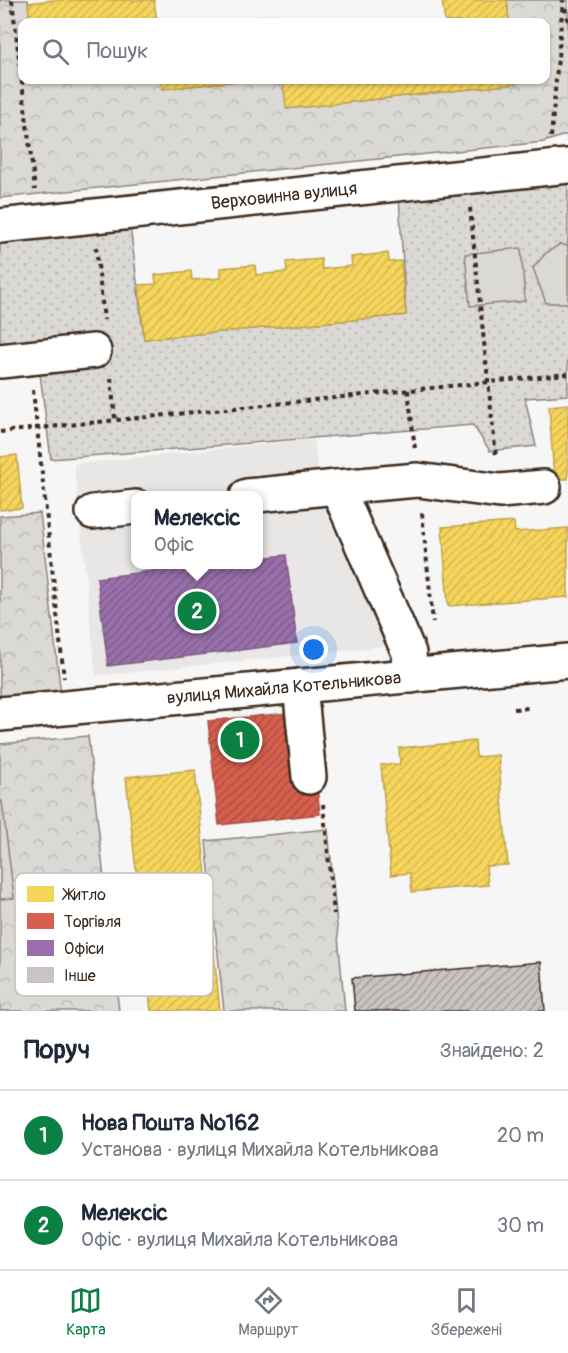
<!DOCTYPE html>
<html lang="uk">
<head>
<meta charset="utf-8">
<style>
	:root { --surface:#fff; --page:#f2f2f3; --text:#1f2937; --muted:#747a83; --line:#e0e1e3; --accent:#0b8043 }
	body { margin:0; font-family:Pangolin,sans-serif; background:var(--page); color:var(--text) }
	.you { position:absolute; left:314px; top:650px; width:21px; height:21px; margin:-15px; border:4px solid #fff; border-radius:50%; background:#1a73e8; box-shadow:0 0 0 9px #1a73e833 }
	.badge { display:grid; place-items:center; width:39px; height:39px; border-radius:50%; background:var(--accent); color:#fff; font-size:20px; font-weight:700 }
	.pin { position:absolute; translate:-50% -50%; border:3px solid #fff; box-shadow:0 2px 6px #0006 }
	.popup { position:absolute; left:131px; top:491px; width:132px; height:78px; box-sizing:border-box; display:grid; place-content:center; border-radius:12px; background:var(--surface); filter:drop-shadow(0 2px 4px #0005); font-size:20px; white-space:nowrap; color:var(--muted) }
	.popup b { font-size:22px; color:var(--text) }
	.popup::after { content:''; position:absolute; left:50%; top:100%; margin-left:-12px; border:12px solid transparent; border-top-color:var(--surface) }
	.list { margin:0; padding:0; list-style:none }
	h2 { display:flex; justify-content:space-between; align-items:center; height:78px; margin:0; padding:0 24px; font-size:26px }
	h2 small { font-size:20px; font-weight:400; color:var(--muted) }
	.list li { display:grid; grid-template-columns:39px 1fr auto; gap:18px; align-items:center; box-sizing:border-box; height:90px; padding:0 24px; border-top:2px solid var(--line) }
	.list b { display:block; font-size:22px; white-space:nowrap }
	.list p { margin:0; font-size:20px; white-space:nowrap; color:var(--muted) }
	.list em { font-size:20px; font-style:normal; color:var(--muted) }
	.icon { flex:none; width:33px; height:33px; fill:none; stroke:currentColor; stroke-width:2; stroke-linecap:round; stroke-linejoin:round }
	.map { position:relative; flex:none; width:568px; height:1011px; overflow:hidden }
	.search { position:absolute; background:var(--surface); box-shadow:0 2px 4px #0004; left:18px; right:18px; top:18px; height:66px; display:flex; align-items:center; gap:15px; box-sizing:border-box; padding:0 21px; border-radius:12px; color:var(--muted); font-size:22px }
	.sheet { height:258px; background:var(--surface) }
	nav { display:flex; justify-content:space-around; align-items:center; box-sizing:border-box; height:84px; border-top:2px solid var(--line); background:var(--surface); font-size:16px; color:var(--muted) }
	nav a { display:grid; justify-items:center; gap:3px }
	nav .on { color:var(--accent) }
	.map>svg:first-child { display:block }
</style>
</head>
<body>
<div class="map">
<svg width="568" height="1011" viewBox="0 0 568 1011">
	<defs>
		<pattern id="grass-dots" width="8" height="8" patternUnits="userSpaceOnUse" patternTransform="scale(1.5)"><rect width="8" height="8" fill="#dbd9d6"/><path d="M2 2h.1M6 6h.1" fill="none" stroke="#bdbab7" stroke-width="1.8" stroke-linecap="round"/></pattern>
		<pattern id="forest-crowns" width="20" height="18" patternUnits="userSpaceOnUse" patternTransform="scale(1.5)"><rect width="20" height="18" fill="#dbd9d6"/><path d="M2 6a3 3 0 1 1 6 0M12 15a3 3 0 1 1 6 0" fill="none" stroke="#bdbab7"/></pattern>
		<pattern id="homes-hatch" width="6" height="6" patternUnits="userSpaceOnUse" patternTransform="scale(1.5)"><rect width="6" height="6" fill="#f6d55c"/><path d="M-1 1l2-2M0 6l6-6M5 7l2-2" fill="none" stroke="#d4b750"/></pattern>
		<pattern id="shops-hatch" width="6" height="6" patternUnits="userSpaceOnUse" patternTransform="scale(1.5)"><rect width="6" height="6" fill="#d6604d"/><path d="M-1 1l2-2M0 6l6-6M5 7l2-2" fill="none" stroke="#af4f3f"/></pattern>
		<pattern id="offices-hatch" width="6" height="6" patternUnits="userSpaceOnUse" patternTransform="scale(1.5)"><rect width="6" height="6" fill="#9970ab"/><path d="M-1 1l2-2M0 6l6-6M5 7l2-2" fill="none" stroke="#7e5c8b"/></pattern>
		<pattern id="building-hatch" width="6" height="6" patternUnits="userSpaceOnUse" patternTransform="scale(1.5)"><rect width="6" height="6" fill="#c9c3c1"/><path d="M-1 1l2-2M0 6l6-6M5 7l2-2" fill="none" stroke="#a49f9c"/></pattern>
	</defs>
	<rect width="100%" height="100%" fill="#f7f6f6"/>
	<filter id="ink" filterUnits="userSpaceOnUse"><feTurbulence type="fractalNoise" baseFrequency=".0167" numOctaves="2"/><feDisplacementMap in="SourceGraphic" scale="12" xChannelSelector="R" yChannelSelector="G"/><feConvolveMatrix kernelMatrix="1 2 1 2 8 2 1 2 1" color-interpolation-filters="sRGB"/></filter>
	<g filter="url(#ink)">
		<path fill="#e9e7e6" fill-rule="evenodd" d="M314,439L322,503L342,548L396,645L96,676L74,464ZM136,496H258V564H136Z"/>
		<path fill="url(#grass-dots)" stroke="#8b827a" stroke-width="1.5" d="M568,180V395L525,398L536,446L490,451L473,425L51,459L40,374L0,378V238L130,225L144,339L406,315L399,196Z"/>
		<g fill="url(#forest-crowns)" stroke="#8b827a" stroke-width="1.5">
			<path d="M0,0H28L30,22H22V80H161L162,89L246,80H283L287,109L515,84V80H546V22H509L507,0H568V134L544,142L0,198Z"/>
			<path d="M40,513L62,704L0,709V516Z"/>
			<path d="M88,736L119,1011H0V744Z"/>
			<path d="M328,829L345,1011H224L206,841Z"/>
		</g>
		<g fill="#dbd9d6" stroke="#8b827a" stroke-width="1.5">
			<path d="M560,244L568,246V303H546L533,268L546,253Z"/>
			<path d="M521,248L525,301L470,306L465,254Z"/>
			<path d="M0,801H2L14,898L0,899Z"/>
		</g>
		<g fill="url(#homes-hatch)" stroke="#bea249" stroke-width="1.5">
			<path d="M53,0H154L157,22H30L28,3Z"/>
			<path d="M442,0H507L509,22H445Z"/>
			<path d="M277,15L278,22H210H218Z"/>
			<path d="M161,80H246L162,89Z"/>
			<path d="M283,80H515L516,84L286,109Z"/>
			<path d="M388,253L389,262L401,261L406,315L144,339L139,285L156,284L155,275L191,271L192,280L207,279L221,278L220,268L255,265L256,275L287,272L286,262L321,259L322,269L352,266L351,257Z"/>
			<path d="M568,404V479H554L549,406Z"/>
			<path d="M17,455L22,508L0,510V457Z"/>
			<path d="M514,522L515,532L568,528V597L448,606L442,527Z"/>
			<path d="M475,741L476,757L498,755L508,865L486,866L488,885L412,892L410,873L391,875L381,765L400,764L399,748Z"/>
			<path d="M195,770L220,1011H151L126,777Z"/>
		</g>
		<path fill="url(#shops-hatch)" stroke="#a8503f" stroke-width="1.5" d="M298,712L316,779L320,814L219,825L208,721Z"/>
		<path fill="url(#offices-hatch)" stroke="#7d5b81" stroke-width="1.5" d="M286,555L297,643L108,666L97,578L153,571L152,564H258V558Z"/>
		<path fill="url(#building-hatch)" stroke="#3b2a1e" stroke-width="1.5" d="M541,962L545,1011H355L352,978Z"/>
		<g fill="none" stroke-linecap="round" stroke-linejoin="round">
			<g stroke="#3b2a1e" stroke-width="38">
				<g id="minor">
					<path d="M0,226L568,166"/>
					<path d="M0,361L94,351"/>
					<path d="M247,496L337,487"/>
					<path d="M93,512L136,507"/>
					<path d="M411,676L409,653L337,487L418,480L500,491L544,487"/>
					<path d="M300,686L309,777"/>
					<path d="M0,714L568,661"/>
				</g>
			</g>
			<g stroke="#3b2a1e" stroke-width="4" stroke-dasharray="4.5 4.5" stroke-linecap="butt">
				<path d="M12,0L35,190"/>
				<path d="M565,8L568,21"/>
				<path d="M551,137L563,0"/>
				<path d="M470,208L496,457"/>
				<path d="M96,247L104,320"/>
				<path d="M111,378L115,419"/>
				<path d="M33,390L64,678"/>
				<path d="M408,390L415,449"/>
				<path d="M0,432L568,374"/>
				<path d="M422,513L433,622"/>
				<path d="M514,709L529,708"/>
				<path d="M323,804L334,914"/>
			</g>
			<use href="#minor" stroke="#fff" stroke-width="33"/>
		</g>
	</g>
	<g text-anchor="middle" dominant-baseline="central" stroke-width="6" stroke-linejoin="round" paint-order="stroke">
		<g font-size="18" fill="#3b2a1e" stroke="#fff">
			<text transform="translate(284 196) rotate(-6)">Верховинна вулиця</text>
			<text transform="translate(284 688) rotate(-5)">вулиця Михайла Котельникова</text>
		</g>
	</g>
	<rect x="15" y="873" width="198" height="123" rx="9" fill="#fff" stroke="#c4bfbc" stroke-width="1.5"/>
	<rect x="27" y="886" width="27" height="16" fill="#f6d55c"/>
	<rect x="27" y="913" width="27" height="16" fill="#d6604d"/>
	<rect x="27" y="940" width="27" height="16" fill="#9970ab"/>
	<rect x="27" y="967" width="27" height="16" fill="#c9c3c1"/>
	<g font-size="16" fill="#3b2a1e">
		<text x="64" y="900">Житло</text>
		<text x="64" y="927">Торгівля</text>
		<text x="64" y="954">Офіси</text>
		<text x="64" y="981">Інше</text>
	</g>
</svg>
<div class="you"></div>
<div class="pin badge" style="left:240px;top:740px">1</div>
<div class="pin badge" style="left:197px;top:611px">2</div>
<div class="popup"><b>Мелексіc</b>Офіс</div>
<div class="search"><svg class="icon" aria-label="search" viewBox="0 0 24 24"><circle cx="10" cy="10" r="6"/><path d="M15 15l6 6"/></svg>Пошук</div>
</div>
<section class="sheet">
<h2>Поруч<small>Знайдено: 2</small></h2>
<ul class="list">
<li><span class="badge">1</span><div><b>Нова Пошта №162</b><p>Установа · вулиця Михайла Котельникова</p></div><em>20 m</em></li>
<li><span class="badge">2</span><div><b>Мелексіc</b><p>Офіс · вулиця Михайла Котельникова</p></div><em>30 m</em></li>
</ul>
</section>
<nav>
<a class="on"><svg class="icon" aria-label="map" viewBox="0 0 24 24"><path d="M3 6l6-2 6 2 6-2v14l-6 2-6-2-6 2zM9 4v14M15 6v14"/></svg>Карта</a>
<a><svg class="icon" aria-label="directions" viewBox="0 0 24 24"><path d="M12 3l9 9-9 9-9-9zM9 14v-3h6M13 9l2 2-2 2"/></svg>Маршрут</a>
<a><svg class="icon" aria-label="saved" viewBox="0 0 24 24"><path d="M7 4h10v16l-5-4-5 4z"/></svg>Збережені</a>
</nav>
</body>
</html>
